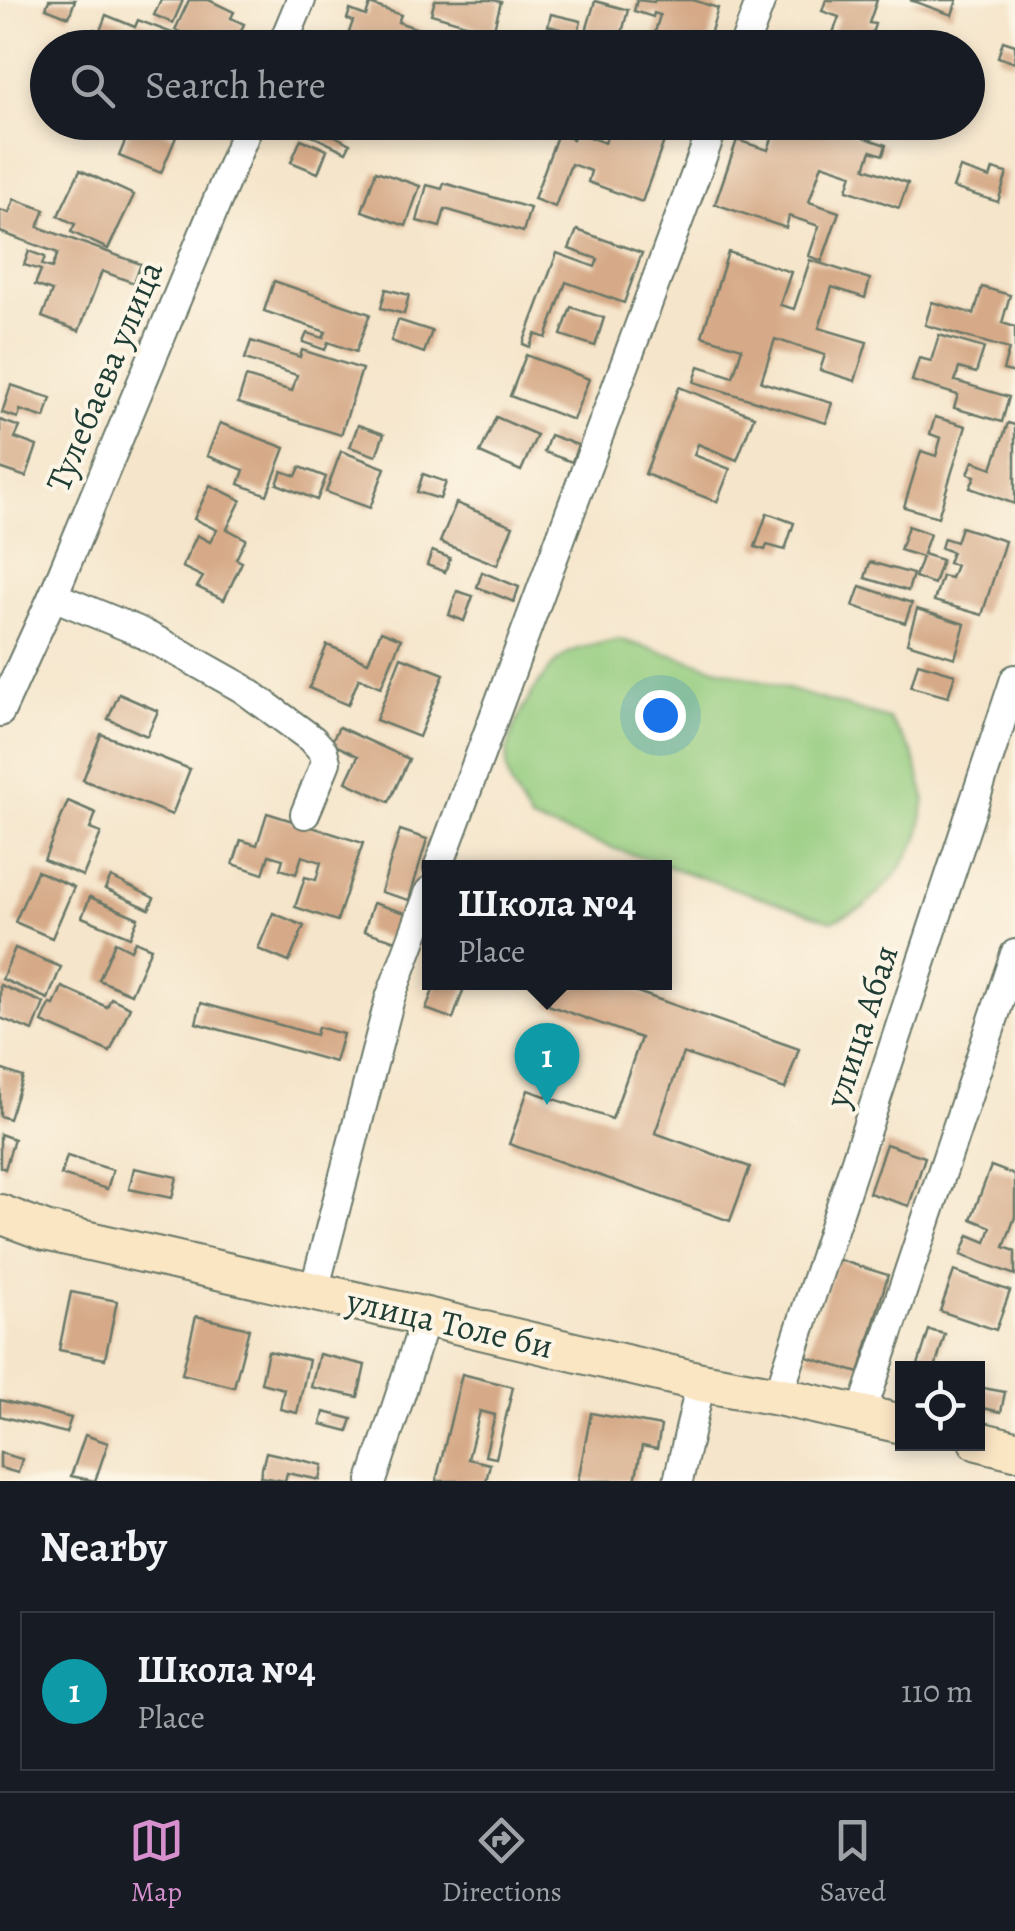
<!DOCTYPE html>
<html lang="en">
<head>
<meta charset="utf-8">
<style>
	:root { --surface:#171b24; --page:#20242c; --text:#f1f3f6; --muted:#9ea1a6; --line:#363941; --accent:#d690ce }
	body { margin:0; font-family:Alegreya,serif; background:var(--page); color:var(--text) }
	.controls { position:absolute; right:30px; bottom:30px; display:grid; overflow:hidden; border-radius:0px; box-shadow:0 5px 15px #0003 }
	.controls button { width:90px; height:90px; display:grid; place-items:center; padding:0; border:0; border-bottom:2px solid var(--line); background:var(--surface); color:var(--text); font:50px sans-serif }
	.you { position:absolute; left:660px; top:715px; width:35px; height:35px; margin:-25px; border:8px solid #fff; border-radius:50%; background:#1a73e8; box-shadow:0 0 0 15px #1a73e833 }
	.badge { display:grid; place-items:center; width:65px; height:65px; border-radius:50%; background:var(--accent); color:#fff; font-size:32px; font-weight:700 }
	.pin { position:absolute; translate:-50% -82px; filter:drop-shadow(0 2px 5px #0008) }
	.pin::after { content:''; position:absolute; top:52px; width:35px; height:30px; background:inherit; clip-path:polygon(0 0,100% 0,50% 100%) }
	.popup { position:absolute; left:422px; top:860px; width:250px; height:130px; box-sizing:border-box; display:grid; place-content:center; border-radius:0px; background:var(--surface); filter:drop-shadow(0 2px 8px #0005); font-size:32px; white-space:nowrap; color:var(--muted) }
	.popup b { font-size:38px; color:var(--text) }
	.popup::after { content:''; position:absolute; left:50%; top:100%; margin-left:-20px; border:20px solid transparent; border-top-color:var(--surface) }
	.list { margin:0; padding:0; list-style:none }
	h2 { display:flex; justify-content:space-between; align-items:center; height:130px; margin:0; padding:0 40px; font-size:42px }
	h2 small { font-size:32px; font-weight:400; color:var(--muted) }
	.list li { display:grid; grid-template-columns:65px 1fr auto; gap:30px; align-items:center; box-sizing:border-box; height:160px; margin:0 20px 20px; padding:0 20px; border:2px solid var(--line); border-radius:0px }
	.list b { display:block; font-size:38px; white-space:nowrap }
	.list p { margin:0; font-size:32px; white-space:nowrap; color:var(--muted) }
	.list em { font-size:32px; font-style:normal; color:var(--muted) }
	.icon { flex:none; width:55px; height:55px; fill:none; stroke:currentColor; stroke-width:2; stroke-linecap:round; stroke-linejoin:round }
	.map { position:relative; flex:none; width:1015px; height:1481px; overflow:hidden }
	.search { position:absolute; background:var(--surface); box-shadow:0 5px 15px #0003; left:30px; right:30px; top:30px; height:110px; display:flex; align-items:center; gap:25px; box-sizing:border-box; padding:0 35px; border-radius:55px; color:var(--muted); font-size:38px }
	.sheet { height:310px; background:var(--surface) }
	nav { display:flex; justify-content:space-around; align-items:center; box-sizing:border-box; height:140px; border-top:2px solid var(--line); background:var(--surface); font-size:28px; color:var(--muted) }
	nav a { display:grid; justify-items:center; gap:5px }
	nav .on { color:var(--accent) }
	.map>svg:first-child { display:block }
</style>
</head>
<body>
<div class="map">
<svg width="1015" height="1481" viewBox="0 0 1015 1481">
	<rect width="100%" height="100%" fill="#fcf5e5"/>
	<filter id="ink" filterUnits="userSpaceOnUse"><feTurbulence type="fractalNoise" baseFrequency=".01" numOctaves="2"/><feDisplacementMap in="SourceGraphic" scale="20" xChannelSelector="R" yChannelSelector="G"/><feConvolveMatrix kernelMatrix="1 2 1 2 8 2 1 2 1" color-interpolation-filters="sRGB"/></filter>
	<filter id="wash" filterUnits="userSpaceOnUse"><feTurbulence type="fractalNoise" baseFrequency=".0048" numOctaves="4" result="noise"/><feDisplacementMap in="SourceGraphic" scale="40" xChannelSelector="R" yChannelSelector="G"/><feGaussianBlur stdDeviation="2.25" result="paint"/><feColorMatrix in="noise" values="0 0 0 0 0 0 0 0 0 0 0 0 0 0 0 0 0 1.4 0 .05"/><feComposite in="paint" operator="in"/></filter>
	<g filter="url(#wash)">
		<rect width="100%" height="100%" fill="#f5e5ca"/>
		<path fill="#94cc7f" stroke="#5a845a" stroke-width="2.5" d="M618,639L889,719L913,753L925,798L919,838L896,875L864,907L832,921L531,821C523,806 510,789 507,771C502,736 537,676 565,655C578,646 602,644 618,639Z"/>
		<g id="blocks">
			<g fill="#d6aa88">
				<path d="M49,0H75L69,17L46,8Z"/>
				<path d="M161,0H183L173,23L154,15Z"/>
				<path d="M189,0H209L234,12L231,18L244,24L233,48H221L209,42L208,45L175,30Z"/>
				<path d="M435,0H493L501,2L493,32L431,14Z"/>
				<path d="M637,0L654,2L655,0H693L718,8L706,48H636L640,35L653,39L660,15L654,13L653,17L634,11Z"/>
				<path d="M826,0H877L869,23L875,24L870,40L889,48H853L856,40L833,33L839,17L822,11Z"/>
				<path d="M910,0H957L952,15Z"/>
				<path d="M595,1L628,10L618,48H581Z"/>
				<path d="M370,4L401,15L398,22L441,37L437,48H365L346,41L353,21L347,19L350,10L366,16Z"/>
				<path d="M551,14L581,21L575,48H564L568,31L548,26Z"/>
				<path d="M106,15L135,27L138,20L172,33L169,40L188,48H103L89,42L94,29L100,31Z"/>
				<path d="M1003,41L1015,45V63L998,57Z"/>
				<path d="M133,122H141L176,137L161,173L119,156Z"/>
				<path d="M309,122H331L327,132L350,144L346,152L304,132Z"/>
				<path d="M613,122H671L642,202L588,182L591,171L571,164L555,207L534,199L558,133L573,139L575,132L605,143Z"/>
				<path d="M791,122H819L886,145L883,155L871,151L865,168L908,183L899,208L847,190L852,174L822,164L809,202L839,212L822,261L809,256L819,226L789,216L786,228L715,204L737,140L768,150L776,127L788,131Z"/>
				<path d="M301,139L327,150L318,173L291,162Z"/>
				<path d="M960,168L990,178L993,169L1007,173L998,202L953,188Z"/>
				<path d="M80,170L134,195L108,249L71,232L75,224L58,216Z"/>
				<path d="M376,171L420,186L406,226L362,211Z"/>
				<path d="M444,183L530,208L523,232L445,209L440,227L417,221L427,185L442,189Z"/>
				<path d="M14,199L45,210L38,227L141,264L134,283L102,271L79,331L42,317L52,291L35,285L41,270L24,265L29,251L45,257L42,265L52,268L58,253L0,232V210L9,213Z"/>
				<path d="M577,230L642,253L624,303L566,282L546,338L535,334L530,347L523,344L557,253L595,267L598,259L569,249Z"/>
				<path d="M728,252L791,272L780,305L794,309L810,260L870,279L865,298L832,287L819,328L867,342L855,381L820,370L825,355L775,339L761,382L832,403L826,423L694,382L699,366L733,377L742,348L702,336Z"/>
				<path d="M274,281L370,314L356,352L328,342L325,350L303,342L307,333L323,338L326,332L264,311Z"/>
				<path d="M982,287L1010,295L1002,323L1015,327V373L1003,370L1009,349L925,325L932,302L974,314Z"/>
				<path d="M386,289L409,295L404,314L381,308Z"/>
				<path d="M571,307L604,318L595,346L561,335Z"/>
				<path d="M398,320L432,331L424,353L391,341Z"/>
				<path d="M939,335L984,348L976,373L959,368L955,381L1009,397L1002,422L954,408L958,395L912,381L919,358L931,361Z"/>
				<path d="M251,341L300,357L302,350L362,369L341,435L238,403L246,377L292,391L297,375L245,359Z"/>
				<path d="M526,355L589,379L573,420L510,396Z"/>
				<path d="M11,385L51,398L45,418L20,410L18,418L2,413Z"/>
				<path d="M679,387L754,416L737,460L698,444L694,455L730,469L717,502L645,474Z"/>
				<path d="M496,417L537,435L521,471L480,453Z"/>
				<path d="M935,417L966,426L938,517L904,507L921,451L936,456L941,438L930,434Z"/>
				<path d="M0,420L20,427L15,438L37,446L26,477L0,468Z"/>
				<path d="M220,423L285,448L267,495L239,484L244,470L207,456Z"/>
				<path d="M1008,423L1015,425V504L970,488L975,476L968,474L973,461L992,468Z"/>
				<path d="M358,425L384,434L376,456L350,447Z"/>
				<path d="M550,435L578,445L572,462L544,452Z"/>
				<path d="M341,451L385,468L370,508L326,492Z"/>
				<path d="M300,467L326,477L317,500L277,484L282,471L296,476Z"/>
				<path d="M423,474L446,482L440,499L417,492Z"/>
				<path d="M210,485L241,500L227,529L246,539L236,559L242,562L224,600L197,587L203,577L182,567L197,535L210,542L217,530L194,519Z"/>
				<path d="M456,503L513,526L497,565L440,542Z"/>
				<path d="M767,513L794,523L785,550L767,545L765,550L755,547Z"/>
				<path d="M908,526L930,534L923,554L942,560L934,584L915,577L922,557L900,550Z"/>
				<path d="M961,527L1005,541L982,615L934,601L942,576L951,578L956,565L948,563L952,552L941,548L944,538L956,542Z"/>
				<path d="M432,551L450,558L445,572L427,565Z"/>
				<path d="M870,562L913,574L908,591L865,578Z"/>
				<path d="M482,572L519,587L514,602L477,587Z"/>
				<path d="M860,586L912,603L905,623L853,606Z"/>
				<path d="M457,591L473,596L464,621L449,615Z"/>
				<path d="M917,609L965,624L955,658L907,643Z"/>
				<path d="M381,631L401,639L381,687L359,678L348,705L309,688L327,645L368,662Z"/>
				<path d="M401,657L444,674L419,737L376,720Z"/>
				<path d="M918,663L955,674L948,697L911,687Z"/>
				<path d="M119,694L158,711L147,736L108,719Z"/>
				<path d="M339,727L409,759L389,802L346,782L358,756L331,743Z"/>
				<path d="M101,734L190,769L172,815L83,780Z"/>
				<path d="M68,801L96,813L90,829L101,833L83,876L44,860Z"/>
				<path d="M267,813L363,843L337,921L295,907L305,877L316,880L321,862L302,856L296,874L280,869L283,859L269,855L263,874L233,864L241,840L257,845Z"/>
				<path d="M400,830L427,839L409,900L381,892Z"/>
				<path d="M37,871L74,887L52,938L15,922Z"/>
				<path d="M111,877L154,898L149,909L105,889Z"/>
				<path d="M90,897L138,918L130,937L82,917Z"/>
				<path d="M373,903L409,914L400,942L364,931Z"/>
				<path d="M273,913L304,926L289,962L258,949Z"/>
				<path d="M135,941L151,948L131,994L99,980L115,942L131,950Z"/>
				<path d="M15,948L61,967L48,999L2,979Z"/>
				<path d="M436,982H466L453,1019L426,1009Z"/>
				<path d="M556,982H609L799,1049L785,1089L683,1053L655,1133L750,1167L730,1221L509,1144L528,1090L612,1119L641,1038L548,1005Z"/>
				<path d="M0,985L44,1003L33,1031L0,1018Z"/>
				<path d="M62,987L107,1007L111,998L130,1007L110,1052L42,1022L50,1004L54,1005Z"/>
				<path d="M201,1003L316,1035L318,1027L343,1034L335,1062L196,1023Z"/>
				<path d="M0,1069L23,1077L9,1119L0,1116Z"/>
				<path d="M0,1134L14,1139L5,1169L0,1167Z"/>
				<path d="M886,1144L925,1157L909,1206L869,1193Z"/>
				<path d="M67,1156L113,1170L107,1189L61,1175Z"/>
				<path d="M991,1166L1015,1175V1217L1004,1247L1015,1251V1275L961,1255L969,1235L986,1242L991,1227L971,1219Z"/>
				<path d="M134,1168L177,1177L172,1198L129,1189Z"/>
				<path d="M836,1259L888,1275L859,1373L807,1357Z"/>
				<path d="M954,1271L1010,1291L996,1330L940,1311Z"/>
				<path d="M71,1292L117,1301L105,1359L59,1350Z"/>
				<path d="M196,1316L249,1329L234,1387L182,1374Z"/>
				<path d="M929,1330L945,1334L935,1368L918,1365Z"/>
				<path d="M268,1351L309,1360L297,1413L280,1409L284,1389L261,1383Z"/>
				<path d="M319,1354L365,1365L358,1397L311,1387Z"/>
				<path d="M462,1374L513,1387L496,1458L485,1456L495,1415L480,1411L468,1459L490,1464L486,1481H436Z"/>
				<path d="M978,1387L1005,1392L1001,1412L978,1407Z"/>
				<path d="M0,1400L71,1418L66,1433L0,1416Z"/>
				<path d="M324,1412L352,1419L348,1431L321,1424Z"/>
				<path d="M591,1413L661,1426L657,1449L642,1446L635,1481H578Z"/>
				<path d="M85,1435L108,1443L95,1481L71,1476Z"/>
				<path d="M266,1452L323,1465L320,1480L287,1473L285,1481L260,1477Z"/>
				<path d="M0,1453L22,1459L18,1473L0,1468Z"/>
			</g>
		</g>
	</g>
	<g filter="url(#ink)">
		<use href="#blocks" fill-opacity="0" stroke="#6a7868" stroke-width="2.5"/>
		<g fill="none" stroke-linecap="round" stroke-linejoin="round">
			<g stroke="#6a7868" stroke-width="32">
				<g id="minor">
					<path d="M281,48L301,0"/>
					<path d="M743,48L761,0"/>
					<path d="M53,596L136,630L178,652L242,688L313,740L323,751L326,762L305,814"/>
					<path d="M0,712L53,596L250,122"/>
					<path d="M438,868L715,122"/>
					<path d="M314,1291L390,998L430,891"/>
					<path d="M778,1396L1015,679"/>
					<path d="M861,1415L1015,954"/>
					<path d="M372,1481L426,1317"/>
					<path d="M678,1481L701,1382"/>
				</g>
			</g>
			<g stroke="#6a7868" stroke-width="42">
				<g id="secondary">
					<path d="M0,1214L45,1231L426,1317L701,1382L778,1396L902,1424"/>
					<path d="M978,1441L1015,1450"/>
				</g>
			</g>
			<use href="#minor" stroke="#fff" stroke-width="28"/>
			<use href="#secondary" stroke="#fbe6c4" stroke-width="38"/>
		</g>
	</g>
	<g text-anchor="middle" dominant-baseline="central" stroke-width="8" stroke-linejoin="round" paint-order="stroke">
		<g font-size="35" fill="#1f3d34" stroke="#fcf5e5">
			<text transform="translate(104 376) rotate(-67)">Тулебаева улица</text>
			<text transform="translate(861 1026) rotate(-72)">улица Абая</text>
			<text transform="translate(450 1323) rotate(13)">улица Толе би</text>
		</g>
	</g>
</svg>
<div class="controls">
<button><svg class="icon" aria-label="locate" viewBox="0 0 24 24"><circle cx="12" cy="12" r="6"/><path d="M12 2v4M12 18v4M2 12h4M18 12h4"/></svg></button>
</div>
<div class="you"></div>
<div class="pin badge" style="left:547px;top:1105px;background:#0f9aa8">1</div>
<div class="popup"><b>Школа №4</b>Place</div>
<div class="search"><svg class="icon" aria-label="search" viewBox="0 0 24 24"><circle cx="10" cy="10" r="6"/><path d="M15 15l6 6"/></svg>Search here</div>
</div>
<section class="sheet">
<h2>Nearby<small></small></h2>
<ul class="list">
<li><span class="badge" style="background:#0f9aa8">1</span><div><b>Школа №4</b><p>Place</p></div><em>110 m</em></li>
</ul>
</section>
<nav>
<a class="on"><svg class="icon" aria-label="map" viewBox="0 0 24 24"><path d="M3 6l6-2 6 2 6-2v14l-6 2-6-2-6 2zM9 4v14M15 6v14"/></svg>Map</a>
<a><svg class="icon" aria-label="directions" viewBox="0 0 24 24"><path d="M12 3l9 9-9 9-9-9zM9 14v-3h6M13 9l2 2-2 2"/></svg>Directions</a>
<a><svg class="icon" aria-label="saved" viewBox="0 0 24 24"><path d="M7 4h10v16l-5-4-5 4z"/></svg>Saved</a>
</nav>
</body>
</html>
